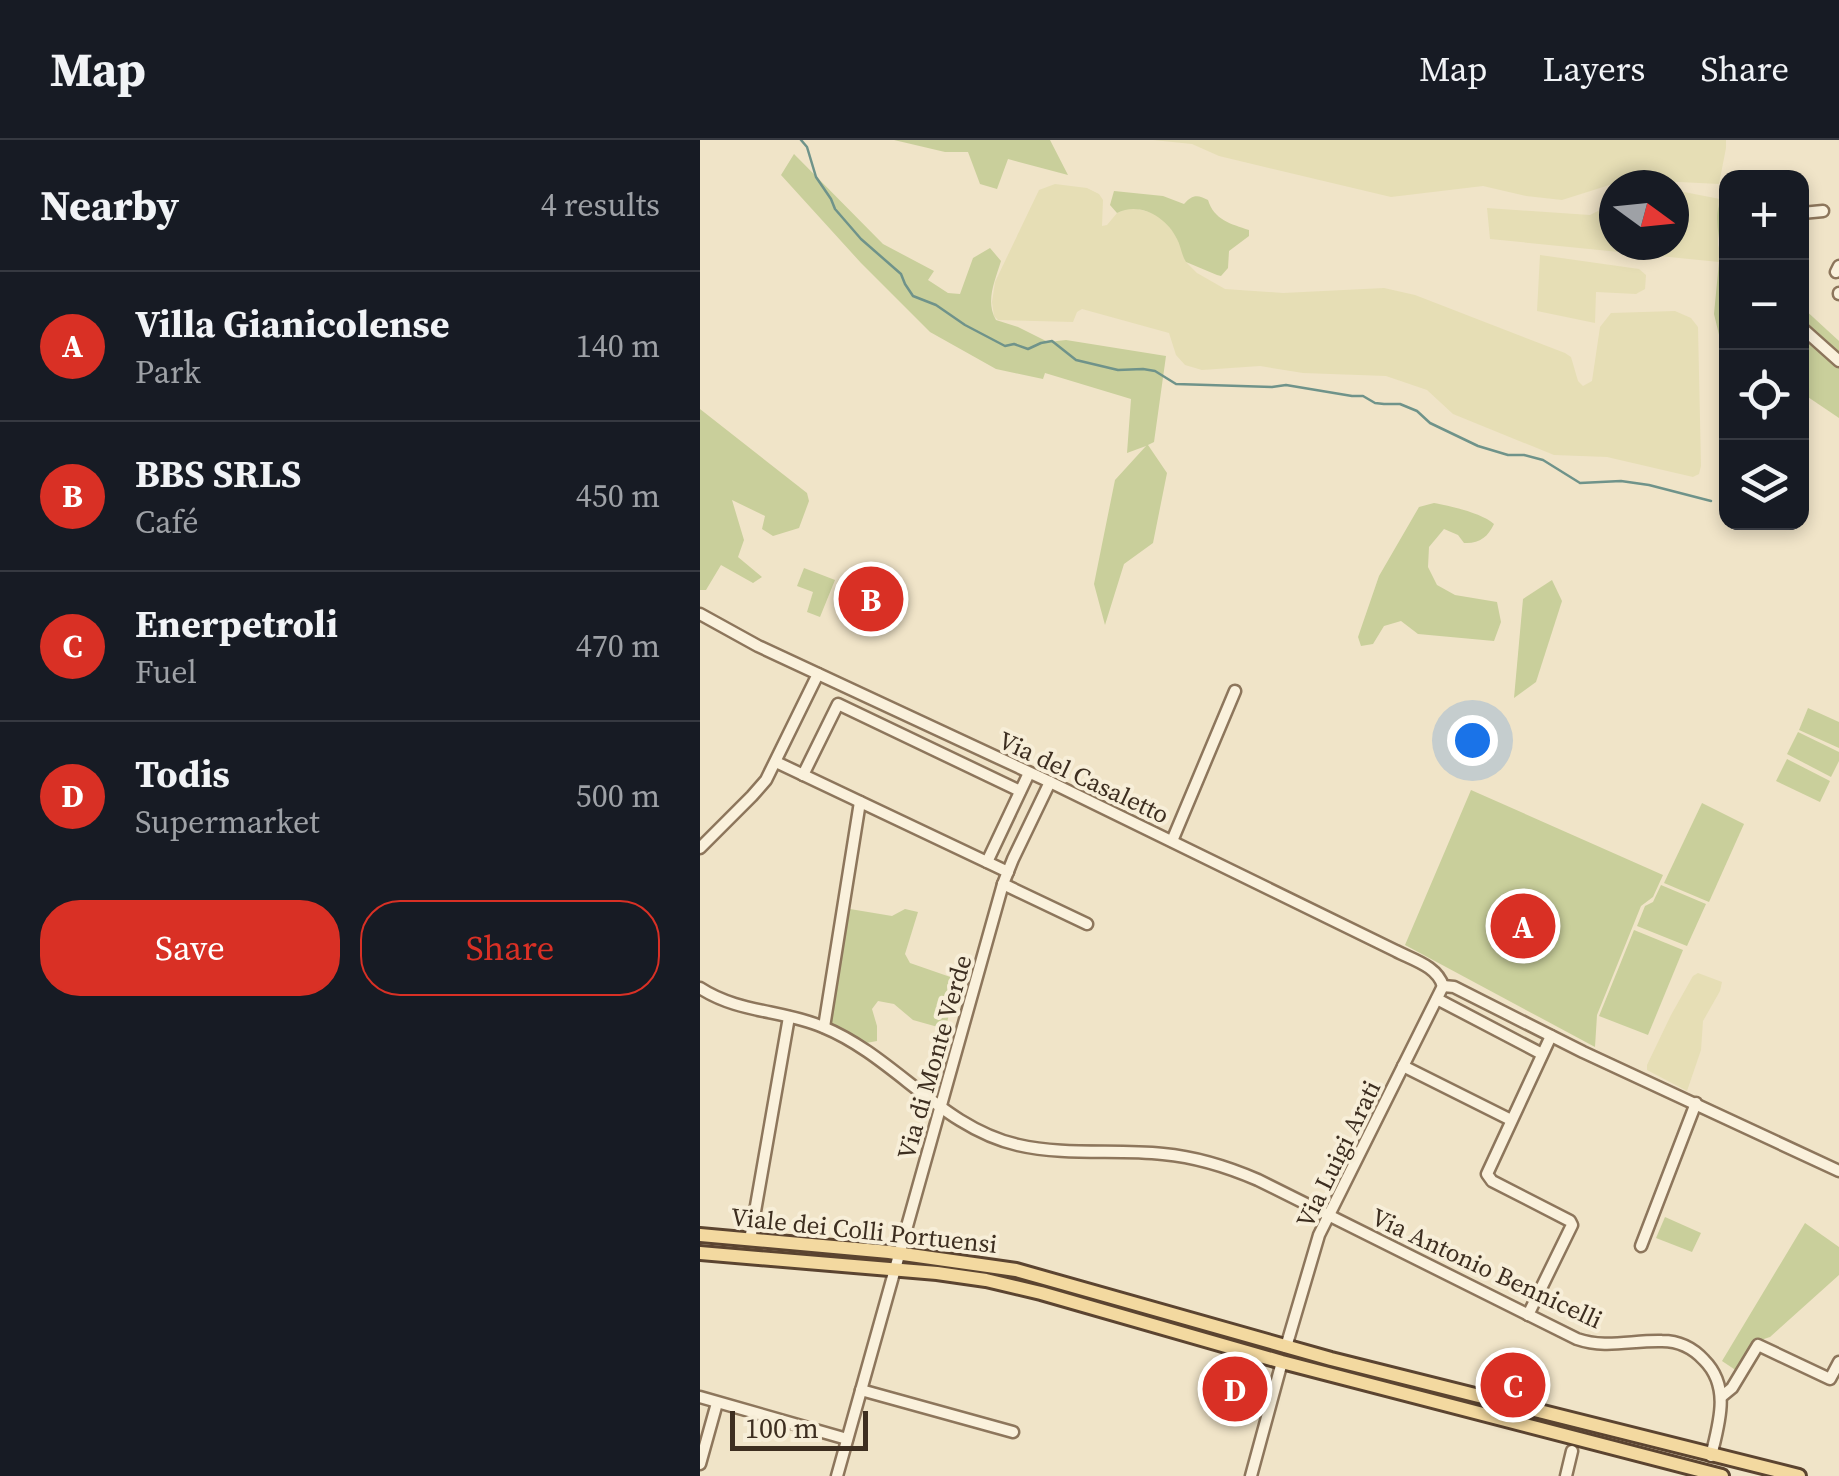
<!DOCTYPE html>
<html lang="en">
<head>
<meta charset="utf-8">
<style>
	:root { --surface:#171b24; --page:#20242c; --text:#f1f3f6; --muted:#9ea1a6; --line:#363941; --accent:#d93025 }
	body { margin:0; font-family:"Source Serif 4",serif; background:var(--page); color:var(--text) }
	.controls { position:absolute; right:30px; top:30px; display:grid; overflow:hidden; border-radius:20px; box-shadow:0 5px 15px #0003 }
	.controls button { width:90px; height:90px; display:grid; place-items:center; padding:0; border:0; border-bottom:2px solid var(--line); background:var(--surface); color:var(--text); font:50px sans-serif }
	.compass { position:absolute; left:899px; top:30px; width:90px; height:90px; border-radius:50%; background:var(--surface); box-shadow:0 5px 15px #0003; rotate:105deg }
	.scale { position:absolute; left:30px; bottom:25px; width:138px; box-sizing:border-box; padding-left:10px; border:5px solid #3d2e20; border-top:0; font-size:28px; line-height:35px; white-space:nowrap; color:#3d2e20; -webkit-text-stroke:8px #f7eed8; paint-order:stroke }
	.you { position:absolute; left:772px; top:600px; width:35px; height:35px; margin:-25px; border:8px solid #fff; border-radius:50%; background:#1a73e8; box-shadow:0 0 0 15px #1a73e833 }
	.badge { display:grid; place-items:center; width:65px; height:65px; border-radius:50%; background:var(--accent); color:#fff; font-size:32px; font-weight:700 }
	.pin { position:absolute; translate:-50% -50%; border:5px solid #fff; box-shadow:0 2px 10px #0006 }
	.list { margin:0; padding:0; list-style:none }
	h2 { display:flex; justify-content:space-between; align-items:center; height:130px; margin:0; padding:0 40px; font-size:42px }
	h2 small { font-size:32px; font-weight:400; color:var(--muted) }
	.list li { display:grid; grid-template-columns:65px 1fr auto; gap:30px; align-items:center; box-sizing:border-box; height:150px; padding:0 40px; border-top:2px solid var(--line) }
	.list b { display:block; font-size:38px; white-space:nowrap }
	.list p { margin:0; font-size:32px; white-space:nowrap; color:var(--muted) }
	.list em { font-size:32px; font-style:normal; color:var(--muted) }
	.actions { display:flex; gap:20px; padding:30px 40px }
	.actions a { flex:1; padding:22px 0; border:2px solid var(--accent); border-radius:40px; text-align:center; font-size:35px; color:var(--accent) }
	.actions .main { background:var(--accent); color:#fff }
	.icon { flex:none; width:55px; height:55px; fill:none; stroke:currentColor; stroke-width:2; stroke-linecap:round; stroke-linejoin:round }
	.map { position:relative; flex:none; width:1139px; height:1336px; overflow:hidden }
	header { display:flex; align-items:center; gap:60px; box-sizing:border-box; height:140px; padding:0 50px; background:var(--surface); border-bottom:2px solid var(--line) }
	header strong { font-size:48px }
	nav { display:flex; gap:55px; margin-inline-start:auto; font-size:35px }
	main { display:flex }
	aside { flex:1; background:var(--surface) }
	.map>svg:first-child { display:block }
</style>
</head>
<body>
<header>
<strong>Map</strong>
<nav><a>Map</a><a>Layers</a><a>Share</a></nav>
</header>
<main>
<aside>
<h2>Nearby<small>4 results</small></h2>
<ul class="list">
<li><span class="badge">A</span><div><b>Villa Gianicolense</b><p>Park</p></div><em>140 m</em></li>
<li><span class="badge">B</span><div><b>BBS SRLS</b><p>Café</p></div><em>450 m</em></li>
<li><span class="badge">C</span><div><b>Enerpetroli</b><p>Fuel</p></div><em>470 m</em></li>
<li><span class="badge">D</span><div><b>Todis</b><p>Supermarket</p></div><em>500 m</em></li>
</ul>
<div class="actions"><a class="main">Save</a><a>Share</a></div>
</aside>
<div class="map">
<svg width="1139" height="1336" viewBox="0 0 1139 1336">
	<rect width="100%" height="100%" fill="#f0e4c8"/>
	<g fill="#e6deb5">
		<path d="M453,0H1026V8L1019,44L939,40L919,42L862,60L826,56L783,46L691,57L519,16L492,4Z"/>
		<path d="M355,44L387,48L399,54L403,60L402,86L407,85L417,73L425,69H438L456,74L470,87L478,99L486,122L497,133L525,149L583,153L684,148L715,155L865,213L871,217L878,241L883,246L892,241L900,187L911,173L975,171L991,178L998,187L1001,326L999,334L993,337L907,317L854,315L753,274L727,250L686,236L603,233L560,226L502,230L485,225L476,215L469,193L382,169L377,172L373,182L298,180L294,176L292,162L295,142L339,50Z"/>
		<path d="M984,52L1020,59L1018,71V105L1022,117L1019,122L790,99L787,68L890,75L914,63V105H974V53Z"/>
		<path d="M840,115L939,129L946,135L945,149L936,154L896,152L895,183L837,171Z"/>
		<path d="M998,833L1022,842L1020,851L1003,881L1001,910L987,951L947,930V925L971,875L993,836Z"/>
	</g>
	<g fill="#c9cf9b">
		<path d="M194,0H350L368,35L308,19L297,49L280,44L268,12H245Z"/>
		<path d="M94,14L183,104L234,131L228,140L248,153L260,154L273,118L290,108L301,121C295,141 285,161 296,180L318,187L348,202L366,200L466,216L454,302L448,305L467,333L453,403L424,424L405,485L394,444L415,340L446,306L427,313L431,259L345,233L343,239L296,229L230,192L161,123L81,35Z"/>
		<path d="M414,51L463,56L484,64C492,55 497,54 508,60C514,80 531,84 549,90V96L529,111L528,128L521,136L517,135L486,122C481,114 481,106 477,99C467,77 439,61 417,73L410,65Z"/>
		<path d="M1026,53V224L1014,174L1019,122C1024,101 1008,73 1026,53Z"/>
		<path d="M1102,167L1139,201V278L1102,253Z"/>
		<path d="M0,269L107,353L109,361L99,388L73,396L62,389L65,376L32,360L44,400L38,417L62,437L53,443L21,425L6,450H0Z"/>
		<path d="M734,363C750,366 782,373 794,384C788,397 779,404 764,403L758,395L744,389L729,407L728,427L737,445L755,455L797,462L801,482L794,501L718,494L701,481L684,486L673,504L661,506L658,497L679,436L719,367Z"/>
		<path d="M104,428L135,440L120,477L107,472L113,452L97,446Z"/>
		<path d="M852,440L862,461L836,542L814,558L823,459Z"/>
		<path d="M1108,568L1139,582V608L1099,590Z"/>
		<path d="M1098,592L1139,612V621L1131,637L1087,614Z"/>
		<path d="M1087,619L1130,641L1120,662L1076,641Z"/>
		<path d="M771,650L963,735L953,757L941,766L897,875L895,907L705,805Z"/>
		<path d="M1002,663L1044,684L1009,762L964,743Z"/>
		<path d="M961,745L1006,764L987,806L937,786L945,766L953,762Z"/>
		<path d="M150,769L192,776L205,769L218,772L205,814L210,823L259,840L245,889L213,880L194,864L178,861L172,869L177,886V901L166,903L131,883L129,875Z"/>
		<path d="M934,790L983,810L948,895L899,876Z"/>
		<path d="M965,1077L1001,1093L992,1112L956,1098Z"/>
		<path d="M1105,1083L1139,1107V1135L1070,1197L1058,1201L1037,1231L1022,1221Z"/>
	</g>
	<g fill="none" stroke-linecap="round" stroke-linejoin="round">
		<path stroke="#6f938a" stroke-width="2.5" d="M101,0L107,7L116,37L131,59L135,69L161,99L201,134L205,144L213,156L236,165L265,185L305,206L314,204L328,209L341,203L352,201L376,220L418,230L443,229L455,231L476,244L572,247L586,245L652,256H663L675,263L684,264H700L717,271L730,283L778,306L808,315H824L843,320L880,343L921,341L949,345L1011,361"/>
		<g stroke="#8d765c" stroke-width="15">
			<g id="minor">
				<path d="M1102,73L1123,71"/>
				<path d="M1136,132L1139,126"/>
				<path d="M1139,153V154"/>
				<path d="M1102,188L1139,221"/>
				<path d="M0,474L58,506L350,642L696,811C713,820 737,826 743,846"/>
				<path d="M76,622L308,732"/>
				<path d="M103,635L138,564L320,651"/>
				<path d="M472,701L535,551"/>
				<path d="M0,708L52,656L66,640L118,534"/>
				<path d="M287,722L329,633"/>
				<path d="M303,744L387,784"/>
				<path d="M743,846L754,847L883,912L1139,1031"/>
				<path d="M0,848C38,873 83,870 123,887C194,916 242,988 318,1005C365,1016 415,1009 463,1014C496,1017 528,1027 558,1040L877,1199C906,1209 932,1200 962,1201C979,1201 993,1208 1004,1220C1031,1247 1019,1283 1011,1316"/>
				<path d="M737,859L842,914"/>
				<path d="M124,887L160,662"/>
				<path d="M703,926L811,980"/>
				<path d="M50,1100L89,877"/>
				<path d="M941,1106L996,963"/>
				<path d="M828,1175L872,1085L870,1081L792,1041L787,1034L851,896"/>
				<path d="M586,1207L619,1095L743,846"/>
				<path d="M161,1250L313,1292"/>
				<path d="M0,1257L147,1299"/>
				<path d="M1021,1257L1032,1248L1058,1205L1130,1239L1139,1222"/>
				<path d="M0,1324L17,1263"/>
				<path d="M137,1336L303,744L313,719L350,642"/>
				<path d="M551,1336L582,1222"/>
				<path d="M866,1336L872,1311"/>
			</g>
		</g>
		<g stroke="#5b4430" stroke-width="18">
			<g id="major">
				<path d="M0,1095L189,1112L316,1130L631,1219L1099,1336"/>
				<path d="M0,1113L237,1133L286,1140L341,1153L582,1222L1022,1336"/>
			</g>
		</g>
		<use href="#minor" stroke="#faf1dc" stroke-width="10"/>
		<use href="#major" stroke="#f3d9a0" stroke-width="12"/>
	</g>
	<g text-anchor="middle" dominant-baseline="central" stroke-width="8" stroke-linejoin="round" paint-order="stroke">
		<g font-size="25" fill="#3d2e20" stroke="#f7eed8">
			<text transform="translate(384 637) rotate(25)">Via del Casaletto</text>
			<text transform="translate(234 917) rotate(-74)">Via di Monte Verde</text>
			<text transform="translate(638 1014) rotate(-64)">Via Luigi Arati</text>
			<text transform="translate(164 1090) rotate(6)">Viale dei Colli Portuensi</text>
			<text transform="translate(787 1128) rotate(25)">Via Antonio Bennicelli</text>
		</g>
	</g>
</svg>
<div class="controls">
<button>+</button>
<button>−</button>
<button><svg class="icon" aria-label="locate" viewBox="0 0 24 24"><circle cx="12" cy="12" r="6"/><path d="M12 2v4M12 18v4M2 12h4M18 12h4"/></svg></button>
<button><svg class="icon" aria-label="layers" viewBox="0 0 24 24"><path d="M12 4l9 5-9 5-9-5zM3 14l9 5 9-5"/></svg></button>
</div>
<svg class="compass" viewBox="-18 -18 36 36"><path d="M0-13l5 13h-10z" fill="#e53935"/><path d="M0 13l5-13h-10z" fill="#9ea1a6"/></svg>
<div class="scale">100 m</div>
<div class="you"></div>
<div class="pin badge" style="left:823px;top:786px">A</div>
<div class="pin badge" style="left:171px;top:459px">B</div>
<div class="pin badge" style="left:813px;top:1245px">C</div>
<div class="pin badge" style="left:535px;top:1249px">D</div>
</div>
</main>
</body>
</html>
